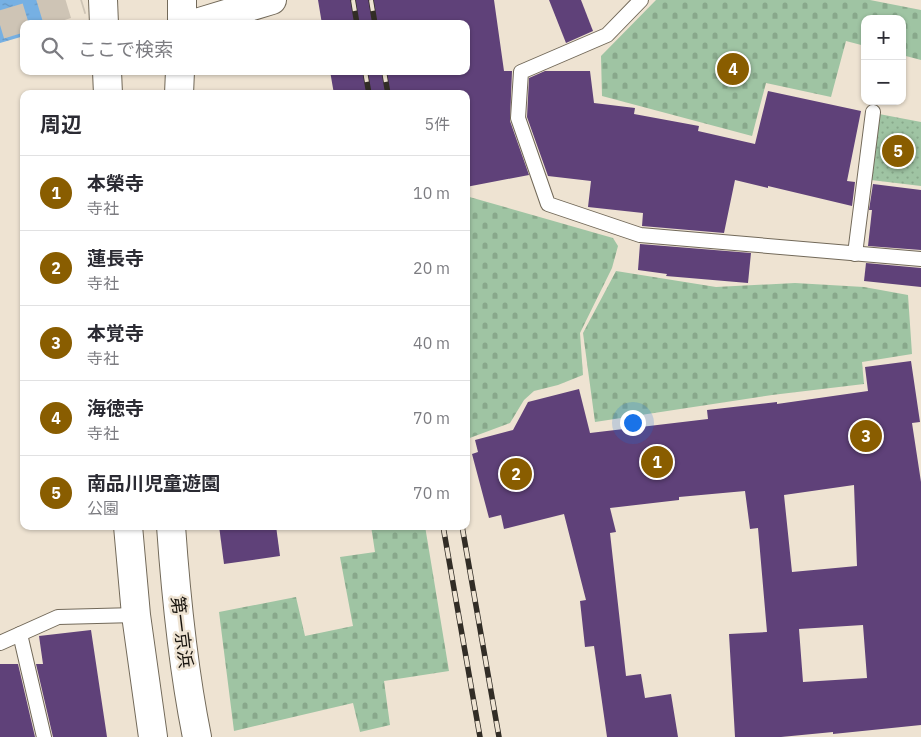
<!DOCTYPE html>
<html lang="ja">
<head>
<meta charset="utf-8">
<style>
	:root { --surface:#fff; --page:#f7f7f7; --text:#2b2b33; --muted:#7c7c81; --line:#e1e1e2; --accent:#895d00 }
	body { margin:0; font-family:"IBM Plex Sans","Noto Sans JP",sans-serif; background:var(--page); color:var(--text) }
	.controls { position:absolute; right:15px; top:15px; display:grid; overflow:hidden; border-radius:10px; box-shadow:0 1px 4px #0004 }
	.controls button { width:45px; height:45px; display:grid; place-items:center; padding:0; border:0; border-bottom:1px solid var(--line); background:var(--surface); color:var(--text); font:25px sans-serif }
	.you { position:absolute; left:632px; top:422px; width:18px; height:18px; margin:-12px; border:4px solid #fff; border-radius:50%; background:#1a73e8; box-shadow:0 0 0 8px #1a73e833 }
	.badge { display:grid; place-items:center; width:32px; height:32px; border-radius:50%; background:var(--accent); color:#fff; font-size:16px; font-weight:700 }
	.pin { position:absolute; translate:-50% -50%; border:2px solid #fff; box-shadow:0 1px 5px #0006 }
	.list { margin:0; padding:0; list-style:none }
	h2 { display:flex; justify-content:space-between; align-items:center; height:65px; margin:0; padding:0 20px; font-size:21px }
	h2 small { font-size:16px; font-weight:400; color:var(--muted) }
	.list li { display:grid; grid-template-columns:32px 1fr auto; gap:15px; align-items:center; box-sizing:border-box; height:75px; padding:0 20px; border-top:1px solid var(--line) }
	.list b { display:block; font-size:19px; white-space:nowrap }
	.list p { margin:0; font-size:16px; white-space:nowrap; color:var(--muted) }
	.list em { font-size:16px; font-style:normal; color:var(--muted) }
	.icon { flex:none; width:28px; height:28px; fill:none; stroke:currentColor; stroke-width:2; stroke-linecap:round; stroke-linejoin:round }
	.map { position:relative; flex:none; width:921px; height:737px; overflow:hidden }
	.search { position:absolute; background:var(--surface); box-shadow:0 1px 4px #0004; left:20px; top:20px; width:450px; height:55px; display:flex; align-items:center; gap:12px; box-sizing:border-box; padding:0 18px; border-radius:10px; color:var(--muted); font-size:19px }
	.panel { position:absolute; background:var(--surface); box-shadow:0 1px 4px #0004; left:20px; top:90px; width:450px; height:440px; border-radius:10px }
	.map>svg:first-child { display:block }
</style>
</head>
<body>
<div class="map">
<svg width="921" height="737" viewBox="0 0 921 737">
	<defs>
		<pattern id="grass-dots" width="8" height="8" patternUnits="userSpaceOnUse" patternTransform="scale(1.25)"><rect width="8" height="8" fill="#9fc4a3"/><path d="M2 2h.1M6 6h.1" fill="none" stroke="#88a88b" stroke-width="1.8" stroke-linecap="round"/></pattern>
		<pattern id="cemetery-stones" width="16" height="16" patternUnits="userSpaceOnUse" patternTransform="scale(1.25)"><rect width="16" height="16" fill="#9fc4a3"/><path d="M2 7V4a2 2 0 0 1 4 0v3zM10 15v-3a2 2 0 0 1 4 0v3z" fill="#88a88b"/></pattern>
		<pattern id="water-ripples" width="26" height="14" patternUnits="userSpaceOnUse" patternTransform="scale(1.25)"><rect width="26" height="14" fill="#76b0e3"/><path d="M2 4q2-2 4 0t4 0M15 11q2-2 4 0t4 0" fill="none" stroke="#6596c2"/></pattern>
	</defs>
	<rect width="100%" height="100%" fill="#eee3d2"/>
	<path fill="url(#grass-dots)" d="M879,114L921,122V186L871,180Z"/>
	<g fill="url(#cemetery-stones)">
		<path d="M656,0H870L921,10V60L902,55V19H865V46L846,41L831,97L766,83L752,136L602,96L601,56Z"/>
		<path d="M466,196L613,238L618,246L612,268L580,333L583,375L558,385L534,391L524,400L510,423L467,439Z"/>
		<path d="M616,271L716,287L795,283L864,287L908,295L912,354L862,362L864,384L772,395L595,422L583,333Z"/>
		<path d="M371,526H425L449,671L384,681L390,725L360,732L353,703L234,731L219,612L296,597L305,636L353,626L340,557L375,552Z"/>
	</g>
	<path fill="url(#water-ripples)" d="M0,0H146L66,24H24V36L0,43Z"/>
	<path fill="#eee3d2" d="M52,0H149L147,2L74,24H54Z"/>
	<g fill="#5f4179" fill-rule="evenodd">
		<path d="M318,0H494L504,71H512L510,121L529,175L466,187V94H334L330,71H466V24H322Z"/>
		<path d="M549,0H581L593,31L566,43Z"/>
		<path d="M545,71H590L594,103L635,108L634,114L699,126L698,131L755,144L768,91L861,111L847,181L855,182L852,206L768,186V188L735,180L724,233L642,226L643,213L588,207L591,181L548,176L527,117L529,78Z"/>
		<path d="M873,184L921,190V250L868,246L872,210H869Z"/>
		<path d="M640,244L751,253L748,283L666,276L667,274L638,270Z"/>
		<path d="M866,263L921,268V287L864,281Z"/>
		<path d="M911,361L920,422L912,423L921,482V725L833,734V732L781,737H735L729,634L767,632L758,528L750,529L745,491L679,497V500L610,508L616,532L610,533L626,676L641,674L645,698L671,694L678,737H607L594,646L585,647L580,601L586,600L564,514L504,529L501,515L489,518L472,454L478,452L475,440L513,430L528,402L579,389L590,433L708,419L707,410L777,402V404L868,391L865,367ZM854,485L857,566L792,572L784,495ZM863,625L867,678L803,682L799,629Z"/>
		<path d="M219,526H276L280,556L224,564Z"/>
		<path d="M91,630L107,737H53L36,664H43L39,636Z"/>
		<path d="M0,664H18L35,737H0Z"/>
	</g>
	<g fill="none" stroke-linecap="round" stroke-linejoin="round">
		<path stroke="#cec4b5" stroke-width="28" stroke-dasharray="28 14" stroke-linecap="butt" d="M0,25L82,0"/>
		<g stroke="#726959" stroke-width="16">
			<g id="service">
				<path d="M641,0L607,35L521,72L518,118L548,204L640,235L921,259"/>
				<path d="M855,254L873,112"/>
				<path d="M20,634L44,737"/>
				<path d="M0,643L58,617L136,615"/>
			</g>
		</g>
		<g stroke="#726959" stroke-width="30">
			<path id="tertiary" d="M193,24L272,0"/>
		</g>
		<g stroke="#726959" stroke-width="30">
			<g id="trunk">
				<path d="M103,0L104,24"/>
				<path d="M182,0V24"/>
				<path d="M107,71L108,94"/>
				<path d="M179,94L180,71"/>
				<path d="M128,526L136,615L153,737"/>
				<path d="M171,526C176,597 183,668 197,737"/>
			</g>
		</g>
		<use href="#service" stroke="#fff" stroke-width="14"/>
		<use href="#tertiary" stroke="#fff" stroke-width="28"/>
		<use href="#trunk" stroke="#fff" stroke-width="28"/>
		<g stroke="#322d26" stroke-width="5.5">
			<g id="rail">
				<path d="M353,0L357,24"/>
				<path d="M371,0L375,24"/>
				<path d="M365,71L369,94"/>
				<path d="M384,71L388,94"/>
				<path d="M443,526L480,737"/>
				<path d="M462,526L499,737"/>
			</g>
		</g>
		<use href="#rail" stroke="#eee3d2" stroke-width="4" stroke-dasharray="11" stroke-linecap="butt"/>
	</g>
	<g text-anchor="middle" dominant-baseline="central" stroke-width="5" stroke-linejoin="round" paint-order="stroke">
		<g font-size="18" fill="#18140e" stroke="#eee3d2">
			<text transform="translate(182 632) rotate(83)">第一京浜</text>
		</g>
	</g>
</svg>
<div class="controls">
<button>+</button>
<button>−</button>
</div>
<div class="you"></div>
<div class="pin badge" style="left:657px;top:462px">1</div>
<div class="pin badge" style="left:516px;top:474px">2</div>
<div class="pin badge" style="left:866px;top:436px">3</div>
<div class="pin badge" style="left:733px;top:69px">4</div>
<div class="pin badge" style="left:898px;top:151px">5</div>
<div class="search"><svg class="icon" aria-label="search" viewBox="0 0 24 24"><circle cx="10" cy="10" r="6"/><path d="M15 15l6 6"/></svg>ここで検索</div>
<section class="panel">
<h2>周辺<small>5件</small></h2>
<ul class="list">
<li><span class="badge">1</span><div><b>本榮寺</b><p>寺社</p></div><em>10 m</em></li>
<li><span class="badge">2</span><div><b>蓮長寺</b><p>寺社</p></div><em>20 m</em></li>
<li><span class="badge">3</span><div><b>本覚寺</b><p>寺社</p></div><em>40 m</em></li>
<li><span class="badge">4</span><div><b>海徳寺</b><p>寺社</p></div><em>70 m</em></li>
<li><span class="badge">5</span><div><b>南品川児童遊園</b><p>公園</p></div><em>70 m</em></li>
</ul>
</section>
</div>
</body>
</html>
